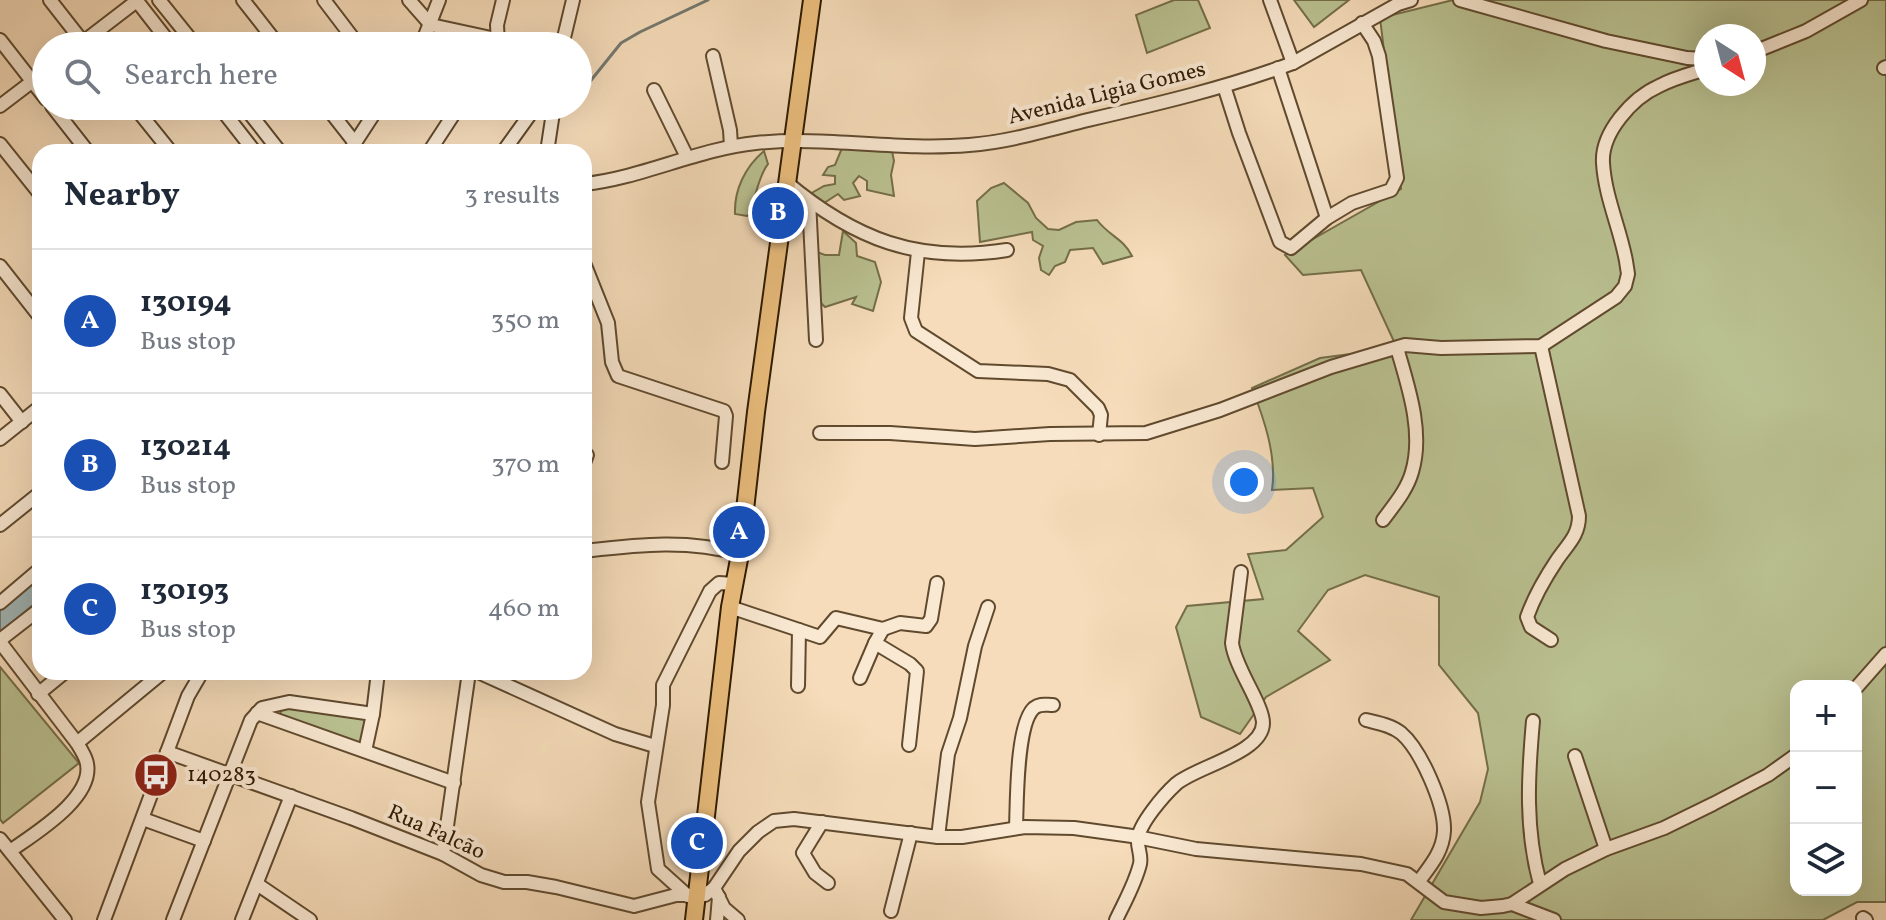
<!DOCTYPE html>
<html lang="en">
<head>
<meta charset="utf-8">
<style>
	:root { --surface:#fff; --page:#f6f6f7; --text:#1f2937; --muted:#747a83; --line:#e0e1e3; --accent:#111827 }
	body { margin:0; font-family:Vollkorn,serif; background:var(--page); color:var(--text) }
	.controls { position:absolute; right:24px; bottom:24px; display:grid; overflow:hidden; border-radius:16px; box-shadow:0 8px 32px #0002 }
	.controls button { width:72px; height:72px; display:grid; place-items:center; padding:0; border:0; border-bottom:2px solid var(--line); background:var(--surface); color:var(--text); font:40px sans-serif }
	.compass { position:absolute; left:1694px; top:24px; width:72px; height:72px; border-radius:50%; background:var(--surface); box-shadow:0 8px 32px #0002; rotate:144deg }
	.you { position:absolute; left:1244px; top:482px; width:28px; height:28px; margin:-20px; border:6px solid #fff; border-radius:50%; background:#1a73e8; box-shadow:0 0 0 12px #1a73e833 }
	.badge { display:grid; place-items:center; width:52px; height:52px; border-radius:50%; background:var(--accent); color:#fff; font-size:26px; font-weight:700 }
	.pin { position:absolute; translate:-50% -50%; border:4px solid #fff; box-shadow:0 2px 8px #0006 }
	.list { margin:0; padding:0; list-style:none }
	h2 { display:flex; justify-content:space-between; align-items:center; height:104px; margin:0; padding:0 32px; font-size:34px }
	h2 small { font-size:26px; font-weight:400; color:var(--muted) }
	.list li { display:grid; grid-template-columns:52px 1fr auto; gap:24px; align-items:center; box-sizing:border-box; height:144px; padding:0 32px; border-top:2px solid var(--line) }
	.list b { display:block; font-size:30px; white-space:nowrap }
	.list p { margin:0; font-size:26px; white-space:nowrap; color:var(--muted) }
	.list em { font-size:26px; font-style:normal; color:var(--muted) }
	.icon { flex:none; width:44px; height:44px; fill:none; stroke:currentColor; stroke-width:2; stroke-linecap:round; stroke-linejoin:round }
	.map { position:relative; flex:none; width:1886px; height:920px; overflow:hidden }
	.search { position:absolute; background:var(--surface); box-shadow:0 8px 32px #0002; left:32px; top:32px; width:560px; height:88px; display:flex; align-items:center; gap:20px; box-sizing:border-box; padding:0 28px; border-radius:44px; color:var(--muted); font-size:30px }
	.panel { position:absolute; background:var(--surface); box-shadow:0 8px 32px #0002; left:32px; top:144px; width:560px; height:536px; border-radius:24px }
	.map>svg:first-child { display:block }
</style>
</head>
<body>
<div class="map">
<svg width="1886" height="920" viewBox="0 0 1886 920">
	<rect width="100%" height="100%" fill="#f6dcba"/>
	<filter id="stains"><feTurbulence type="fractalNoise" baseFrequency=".0025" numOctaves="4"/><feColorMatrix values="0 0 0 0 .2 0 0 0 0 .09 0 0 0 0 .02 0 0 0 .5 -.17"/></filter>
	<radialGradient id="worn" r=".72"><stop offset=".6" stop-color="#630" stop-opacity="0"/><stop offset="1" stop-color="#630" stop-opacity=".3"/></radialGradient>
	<g fill="#bac191" stroke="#746e48" stroke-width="2" fill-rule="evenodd">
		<path d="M1174,0H1198L1210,28L1147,53L1136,15Z"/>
		<path d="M1294,0H1349L1314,27Z"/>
		<path d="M1453,0H1886V902H1857L1823,920H1411L1480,802L1488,769L1478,713L1439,665V597L1365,575L1328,590L1298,631L1330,660L1266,697L1240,734L1201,717L1176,627L1187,606L1263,599L1248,554L1286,550L1323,517L1313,488L1272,490C1277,456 1264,419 1252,388L1320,358L1397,348L1361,270L1303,275L1285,255L1401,189L1380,18ZM1706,36H1754V84H1706ZM1796,686H1856V890H1796Z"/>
		<path d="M842,148L892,151L894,161L891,175L894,196L867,190V181L859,176L853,183L860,196L844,200L838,194L821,205L810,194L824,186L835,184V176L823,175L828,167L835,165Z"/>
		<path d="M764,151L768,164C759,175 756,195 751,209L753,213L747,216L735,214C734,190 745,167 764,151Z"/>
		<path d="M1004,183L1028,203L1036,218L1048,229L1059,230L1076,222L1097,220C1109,236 1124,239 1132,256L1103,264L1093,248L1070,250L1065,262L1055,266L1049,275L1041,270L1039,258L1043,246L1033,240L1032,232L980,242L977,201L991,188Z"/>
		<path d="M843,231L856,243L857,256L875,262L881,282L873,311L852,304L856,297L825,307L819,301L817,252L825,255H839Z"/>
		<path d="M0,667L79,763L3,823L0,819Z"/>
		<path d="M282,706L367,717L363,747L280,715Z"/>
	</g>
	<path fill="#a2b9bb" stroke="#747970" stroke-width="2" d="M40,577V599L0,633V610Z"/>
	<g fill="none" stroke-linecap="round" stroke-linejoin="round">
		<path stroke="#747970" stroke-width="3" d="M578,91L584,89L621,43L640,32L708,0"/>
		<g stroke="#604a2e" stroke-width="16">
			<g id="minor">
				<path d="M50,0L86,46"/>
				<path d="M159,0L196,46"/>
				<path d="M243,0L279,46"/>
				<path d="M324,0L359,46"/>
				<path d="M409,0L431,25L528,46"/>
				<path d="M1270,0L1293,63"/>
				<path d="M1460,0L1606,41L1687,58L1706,59"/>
				<path d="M137,1L172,46"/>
				<path d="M0,40L46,99"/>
				<path d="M498,44L497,25L503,0"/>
				<path d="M78,46L138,0"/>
				<path d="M421,46L439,0"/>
				<path d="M562,46L573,0"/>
				<path d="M1754,52L1806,31L1861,0"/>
				<path d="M713,56L730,130L731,146"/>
				<path d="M1278,68L1327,218"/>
				<path d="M1884,68L1886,67"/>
				<path d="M1224,86L1239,133L1280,242L1291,248L1327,218L1352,203L1391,190L1397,178L1379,56L1374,41L1362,23"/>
				<path d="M654,90L687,157"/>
				<path d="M0,106L46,71"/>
				<path d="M52,106L88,152"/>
				<path d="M134,106L171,152"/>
				<path d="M219,106L255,152"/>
				<path d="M244,106L280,152"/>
				<path d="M326,106L355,143"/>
				<path d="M0,144L40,194"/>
				<path d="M349,152L379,106"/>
				<path d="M429,152L459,106"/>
				<path d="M503,152L536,106"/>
				<path d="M547,152L554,106"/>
				<path d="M786,182C854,239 918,264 1007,250"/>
				<path d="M584,184C642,178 697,149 756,143C827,136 897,151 969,145C1009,142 1048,130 1088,120C1157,104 1226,88 1293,63L1398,4L1411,0"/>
				<path d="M809,201L816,340"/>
				<path d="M918,252L911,318L916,331L978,371L1048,374L1070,380L1098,408L1101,415L1099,435"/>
				<path d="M584,263L608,323L612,362L618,376L724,411L726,416L722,462"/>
				<path d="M0,266L40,317"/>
				<path d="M1541,346L1579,516C1579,536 1567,545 1557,560C1545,578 1534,597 1527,617L1531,627L1551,640"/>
				<path d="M0,394L22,422"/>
				<path d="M820,433H890L975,439L1050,434L1146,433L1220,410L1331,367L1405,345L1441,348L1541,346L1616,297L1625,286L1628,274L1626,261C1620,228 1605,197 1603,163C1601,133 1632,98 1659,86C1674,78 1690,74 1706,69"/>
				<path d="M0,439L40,407"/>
				<path d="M584,463L587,455"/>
				<path d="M1383,520C1394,505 1407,490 1412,472C1424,432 1408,386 1397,348"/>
				<path d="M0,525L40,493"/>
				<path d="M584,551C638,545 687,539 740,554"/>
				<path d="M0,603L40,569"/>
				<path d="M730,607L820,637L836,618L883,629L900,623L926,626L931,619L937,583"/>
				<path d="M883,629L875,643L910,664L917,671L909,745"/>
				<path d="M0,640L40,609"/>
				<path d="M0,642L77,743C80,748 84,754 86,760C98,796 34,834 10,851"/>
				<path d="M478,672L615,734L655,746"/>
				<path d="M860,678L875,643"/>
				<path d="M798,686L799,630"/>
				<path d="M1856,688L1886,654"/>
				<path d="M38,694L65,672"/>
				<path d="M257,713L454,783"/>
				<path d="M1366,720C1378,723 1391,725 1401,733C1421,750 1445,805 1444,831C1443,851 1431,865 1419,881"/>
				<path d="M1533,721C1528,777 1525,829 1540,884"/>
				<path d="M77,743L163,672"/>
				<path d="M365,751L373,714L378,672"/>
				<path d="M167,752L351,818L443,854L481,875L504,882H527L556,887L634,906L676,895H705L714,888L739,851L758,832L774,821L794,819L938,837H962L1025,827L1074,828L1132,836L1196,849L1361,864L1407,874L1444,902L1481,908L1503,906L1512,904L1565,869L1606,849L1664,828L1713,804L1768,775L1796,755"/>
				<path d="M1575,756L1606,849"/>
				<path d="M143,819L204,841"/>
				<path d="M822,822L803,853L815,873L828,883"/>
				<path d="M1016,828C1017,804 1016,724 1034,708C1040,703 1046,705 1053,705"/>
				<path d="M938,837L948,754L960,718L975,646L988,607"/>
				<path d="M0,839L65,920"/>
				<path d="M443,854L469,672"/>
				<path d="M257,884L310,920"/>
				<path d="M714,888L724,908L738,920"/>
				<path d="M688,896L658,869L648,802L663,705V685L710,591L719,583L734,584"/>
				<path d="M1512,904L1554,920"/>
				<path d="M891,911L911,833"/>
				<path d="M1863,918L1866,920"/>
				<path d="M104,920L188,696L202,672"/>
				<path d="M173,920L251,720L262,708L289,702L373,714"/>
				<path d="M242,920L291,796"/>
				<path d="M717,920L719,897"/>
				<path d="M1116,920C1125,901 1135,884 1140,864C1142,855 1137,848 1138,839C1139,824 1164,795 1176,784C1195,767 1263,753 1263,723C1263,704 1235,668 1232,643L1241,572"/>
			</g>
		</g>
		<g stroke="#2e1a00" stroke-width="20">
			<path id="major" d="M694,920L730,607L740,554L756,412L812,0"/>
		</g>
		<use href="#minor" stroke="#f9e8d2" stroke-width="12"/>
		<use href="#major" stroke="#ebbe7d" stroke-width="16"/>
	</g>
	<defs>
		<g id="bus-disc" transform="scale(2.3)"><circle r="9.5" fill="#8f2418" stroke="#f9e8d2"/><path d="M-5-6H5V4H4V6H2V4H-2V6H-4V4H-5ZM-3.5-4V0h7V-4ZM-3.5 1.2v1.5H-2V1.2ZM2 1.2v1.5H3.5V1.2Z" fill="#fff"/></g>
	</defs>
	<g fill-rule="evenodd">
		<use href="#bus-disc" x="156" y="775"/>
	</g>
	<g text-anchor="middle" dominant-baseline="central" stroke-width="8" stroke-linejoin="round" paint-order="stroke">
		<g font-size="22" fill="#2e1a00" stroke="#f9e8d2">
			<text transform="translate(1107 94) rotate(-14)">Avenida Ligia Gomes</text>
			<text transform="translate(436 833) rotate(24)">Rua Falcão</text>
		</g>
		<g font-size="22" fill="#2e1a00" stroke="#f9e8d2" text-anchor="start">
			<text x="187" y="775">140283</text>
		</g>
	</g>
	<rect width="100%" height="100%" filter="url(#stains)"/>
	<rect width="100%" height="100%" fill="url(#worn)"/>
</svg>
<div class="controls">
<button>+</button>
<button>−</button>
<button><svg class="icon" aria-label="layers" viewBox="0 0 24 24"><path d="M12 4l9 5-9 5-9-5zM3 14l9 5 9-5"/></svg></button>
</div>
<svg class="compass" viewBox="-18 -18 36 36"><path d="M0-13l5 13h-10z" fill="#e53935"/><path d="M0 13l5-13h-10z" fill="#747a83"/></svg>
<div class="you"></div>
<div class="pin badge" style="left:739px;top:532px;background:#1a4fb4">A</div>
<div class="pin badge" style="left:778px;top:213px;background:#1a4fb4">B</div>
<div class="pin badge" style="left:697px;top:843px;background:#1a4fb4">C</div>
<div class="search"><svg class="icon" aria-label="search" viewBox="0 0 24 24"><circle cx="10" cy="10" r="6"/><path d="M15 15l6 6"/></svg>Search here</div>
<section class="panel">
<h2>Nearby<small>3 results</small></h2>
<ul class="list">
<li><span class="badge" style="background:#1a4fb4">A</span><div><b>130194</b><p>Bus stop</p></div><em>350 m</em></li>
<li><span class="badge" style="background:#1a4fb4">B</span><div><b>130214</b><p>Bus stop</p></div><em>370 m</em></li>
<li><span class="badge" style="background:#1a4fb4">C</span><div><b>130193</b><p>Bus stop</p></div><em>460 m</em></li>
</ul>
</section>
</div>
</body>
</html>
